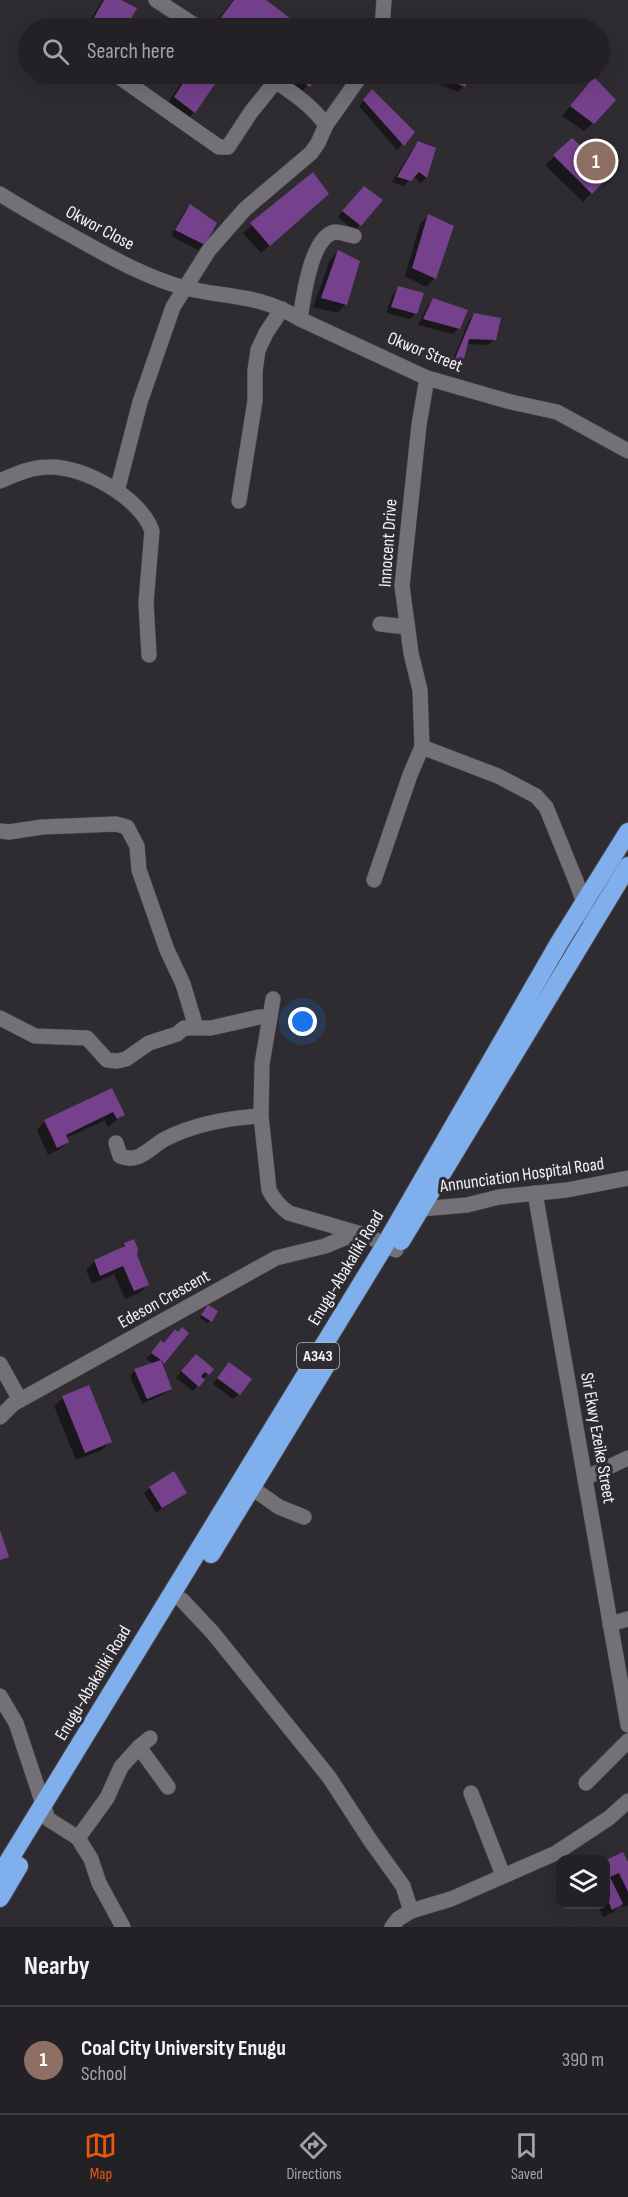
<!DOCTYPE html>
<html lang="en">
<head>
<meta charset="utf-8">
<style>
	:root { --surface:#232125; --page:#2b292d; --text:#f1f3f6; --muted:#a3a3a7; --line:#403e42; --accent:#ea580c }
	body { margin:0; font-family:"Sofia Sans Condensed",sans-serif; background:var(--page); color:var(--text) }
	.controls { position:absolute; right:18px; bottom:18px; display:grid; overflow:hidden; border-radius:12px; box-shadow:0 6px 24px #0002 }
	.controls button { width:54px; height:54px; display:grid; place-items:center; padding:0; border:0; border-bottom:2px solid var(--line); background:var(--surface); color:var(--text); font:30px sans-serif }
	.you { position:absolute; left:303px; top:1022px; width:21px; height:21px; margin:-15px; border:4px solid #fff; border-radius:50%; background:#1a73e8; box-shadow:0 0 0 9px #1a73e833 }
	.badge { display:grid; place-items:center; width:39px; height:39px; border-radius:50%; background:var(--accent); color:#fff; font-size:20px; font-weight:700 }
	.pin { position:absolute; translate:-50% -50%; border:3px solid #fff; box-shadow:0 2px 6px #0006 }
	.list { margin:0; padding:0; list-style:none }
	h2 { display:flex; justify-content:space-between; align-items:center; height:78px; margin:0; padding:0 24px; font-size:26px }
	h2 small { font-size:20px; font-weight:400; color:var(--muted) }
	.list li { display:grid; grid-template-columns:39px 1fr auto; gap:18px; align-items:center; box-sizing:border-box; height:108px; padding:0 24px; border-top:2px solid var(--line) }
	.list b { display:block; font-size:22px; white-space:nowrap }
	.list p { margin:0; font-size:20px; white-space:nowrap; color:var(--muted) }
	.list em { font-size:20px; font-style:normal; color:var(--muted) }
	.icon { flex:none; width:33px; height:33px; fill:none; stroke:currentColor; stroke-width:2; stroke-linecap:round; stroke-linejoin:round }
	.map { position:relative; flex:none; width:628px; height:1927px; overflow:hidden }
	.search { position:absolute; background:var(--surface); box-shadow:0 6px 24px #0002; left:18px; right:18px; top:18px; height:66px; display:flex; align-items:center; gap:15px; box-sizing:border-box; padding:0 21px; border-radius:33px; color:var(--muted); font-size:22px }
	.sheet { height:186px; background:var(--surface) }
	nav { display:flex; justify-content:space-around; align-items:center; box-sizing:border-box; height:84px; border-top:2px solid var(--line); background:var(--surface); font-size:16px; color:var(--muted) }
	nav a { display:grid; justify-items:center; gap:3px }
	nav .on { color:var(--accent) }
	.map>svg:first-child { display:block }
</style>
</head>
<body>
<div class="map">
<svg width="628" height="1927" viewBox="0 0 628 1927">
	<rect width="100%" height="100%" fill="#2f2c31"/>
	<g fill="#0007">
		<path d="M102,0H118L135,9L125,28H86Z"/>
		<path d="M233,0H264L301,28H212Z"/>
		<path d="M187,74H220L194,112L186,121L166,106Z"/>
		<path d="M263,74H317L297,97Z"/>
		<path d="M434,74H470L464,86L458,92L429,80Z"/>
		<path d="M586,88L593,123L584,131L562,116Z"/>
		<path d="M367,97L413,132L397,150L359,106Z"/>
		<path d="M572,140L609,174L583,202L545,165Z"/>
		<path d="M418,143L434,149L426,178L421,183L413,176L404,186L392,182L413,148Z"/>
		<path d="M313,174L318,202L261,253L243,233Z"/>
		<path d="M358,193L381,201L354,231L338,217Z"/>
		<path d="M190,206L204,244L198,250L171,236L184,212Z"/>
		<path d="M429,215L435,278L426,287L405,276L420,224Z"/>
		<path d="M338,252L346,304L337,313L313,307L330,260Z"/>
		<path d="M399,288L415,314L410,319L386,313L393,294Z"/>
		<path d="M434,300L459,328L453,334L418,325L428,305Z"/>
		<path d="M475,314L494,339L489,345L466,344L461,362L456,368L450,367L469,320Z"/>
		<path d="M111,1090L123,1115L108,1127L105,1120L66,1138L68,1141L59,1150L48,1155L37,1130L45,1121Z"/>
		<path d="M125,1244L135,1255L148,1284L139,1293L125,1299L114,1274L92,1284L86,1270L95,1261L118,1251Z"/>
		<path d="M206,1309L210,1321L208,1323L200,1318Z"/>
		<path d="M187,1333L162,1364L170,1388L164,1394L142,1404L130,1376L135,1371L154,1364L146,1359L156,1348Z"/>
		<path d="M190,1361L212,1369L193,1391L176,1378Z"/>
		<path d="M223,1370L239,1394L233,1399L213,1384Z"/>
		<path d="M63,1398L110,1441L102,1450L76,1460L54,1406Z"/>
		<path d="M150,1488L185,1492L156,1513L144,1493Z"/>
		<path d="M623,1854L628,1865V1905L623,1907L621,1904L613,1912L603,1917L597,1904H606V1862Z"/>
	</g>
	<g fill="#75418d">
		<path d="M104,0H121L137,8L126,28H88Z"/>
		<path d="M234,0H266L303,28H225L217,23Z"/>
		<path d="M189,74H222L195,113L174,97Z"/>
		<path d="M290,74H319L310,87Z"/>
		<path d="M432,74H472L465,87Z"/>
		<path d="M594,77L616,100L594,124L570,106Z"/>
		<path d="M372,89L415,132L404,146L363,100Z"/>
		<path d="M572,138L611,174L592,194L553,155Z"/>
		<path d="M418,141L436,148L427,178L419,172L411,181L397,177Z"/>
		<path d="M313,172L329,194L270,246L250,223Z"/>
		<path d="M364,186L383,200L361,226L342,211Z"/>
		<path d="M190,204L217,223L205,245L175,230Z"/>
		<path d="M428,214L454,226L436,279L412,268Z"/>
		<path d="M338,250L360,261L347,305L321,298Z"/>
		<path d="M398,286L424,293L417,314L391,307Z"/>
		<path d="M433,298L468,310L460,329L423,319Z"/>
		<path d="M474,313L501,318L496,340L469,339L463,363L454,361Z"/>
		<path d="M112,1088L125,1115L117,1119L113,1112L66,1135L69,1142L57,1148L44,1120Z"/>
		<path d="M134,1239L138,1249L137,1255L149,1285L134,1291L123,1266L100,1276L94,1260L125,1246L124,1243Z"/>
		<path d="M208,1305L218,1311L212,1322L201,1315Z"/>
		<path d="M182,1327L189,1333L164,1364L161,1360L172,1389L147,1399L134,1369L161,1360L151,1353L161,1340L164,1343L175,1329L178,1332Z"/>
		<path d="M196,1354L214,1369L209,1375L205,1372L201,1376L205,1380L199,1387L181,1371Z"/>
		<path d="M229,1362L252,1379L240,1395L217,1378Z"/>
		<path d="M89,1385L112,1442L85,1453L62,1396Z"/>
		<path d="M174,1471L187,1493L162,1508L149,1487Z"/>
		<path d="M0,1530L9,1557L0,1560Z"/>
		<path d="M623,1852L628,1862V1892L619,1873L610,1877L623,1904L612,1910L606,1896V1860Z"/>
	</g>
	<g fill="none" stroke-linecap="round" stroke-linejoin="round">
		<g stroke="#4c494e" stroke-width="16">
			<g id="minor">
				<path d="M156,0L199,28"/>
				<path d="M382,28L384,0"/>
				<path d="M115,74L219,147H228L251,112L276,81"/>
				<path d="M265,74C288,90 309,102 326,125"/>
				<path d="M0,194C25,210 51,224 76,238C110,257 147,278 185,288C228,298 260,294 300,319L427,378L511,402L557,412L628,451"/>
				<path d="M300,319C303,299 311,236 335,232C341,232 349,235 354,236"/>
				<path d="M0,481C16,474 31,467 49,467C84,466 141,498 152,531L146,603L149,655"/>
				<path d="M117,491L140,402L173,307L209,250L245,209L311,153L318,143L326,125L362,74"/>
				<path d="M239,501L255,401V371L258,350L266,333L282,309"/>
				<path d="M380,624L407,627"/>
				<path d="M422,747L498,776L536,796L546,807L576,881L592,925"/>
				<path d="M0,831L9,832L42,827L116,824L127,827L137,846L139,870L167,950L183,984L196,1027"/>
				<path d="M374,880L410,775L422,747L420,690L411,653L402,586L419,425L427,378"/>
				<path d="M273,999L262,1064L261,1116L269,1190C274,1200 279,1206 289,1213L368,1236L396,1250"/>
				<path d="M0,1018L35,1036L87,1038L107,1060L117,1061L126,1059L149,1043L177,1034L184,1028H211L259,1017H270"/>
				<path d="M116,1143L120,1156C139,1164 149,1148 165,1139C195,1124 228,1118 261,1116"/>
				<path d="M535,1193L628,1725"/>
				<path d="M421,1209L467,1205L499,1197L567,1190L628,1178"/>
				<path d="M0,1364L20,1400"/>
				<path d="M0,1417L13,1404L276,1258L325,1246L356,1233"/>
				<path d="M585,1478L628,1458"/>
				<path d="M252,1488L279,1507L304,1517"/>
				<path d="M182,1600L213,1633L329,1777L370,1840L403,1886L411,1911"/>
				<path d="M610,1624L628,1619"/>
				<path d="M0,1696L16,1723L48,1819L78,1838L91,1859L99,1883L123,1927"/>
				<path d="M139,1747L168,1787"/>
				<path d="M586,1783L628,1741"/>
				<path d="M471,1793L503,1875"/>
				<path d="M78,1838L107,1798L121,1767L139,1747L150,1738"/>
				<path d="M392,1927L398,1919L411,1911L451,1899L556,1853L609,1818L628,1801"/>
			</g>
		</g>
		<g stroke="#4c494e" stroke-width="20">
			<g id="highway">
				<path d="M401,1241L628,866"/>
				<path d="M211,1554L328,1362"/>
				<path d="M0,1875L385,1245L559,943L628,832"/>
				<path d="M0,1898L19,1866"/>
			</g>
		</g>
		<use href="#minor" stroke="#737076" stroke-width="15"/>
		<use href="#highway" stroke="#7fb0ed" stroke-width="18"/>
	</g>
	<g text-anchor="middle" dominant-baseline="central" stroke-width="6" stroke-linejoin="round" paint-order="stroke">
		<rect fill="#2f2c31" stroke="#bab7bb" stroke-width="1.5" x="297" y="1343" width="42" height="26" rx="4.5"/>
		<g font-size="16" font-weight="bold" fill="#f5f2f6">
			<text x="318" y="1356">A343</text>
		</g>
		<g font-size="18" fill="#f5f2f6" stroke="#2f2c31">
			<text transform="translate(100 228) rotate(28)">Okwor Close</text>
			<text transform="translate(425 352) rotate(22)">Okwor Street</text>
			<text transform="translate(388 543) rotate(-86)">Innocent Drive</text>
			<text transform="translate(522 1175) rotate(-8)">Annunciation Hospital Road</text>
			<text transform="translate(346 1268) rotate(-59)">Enugu-Abakaliki Road</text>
			<text transform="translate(164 1299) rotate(-29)">Edeson Crescent</text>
			<text transform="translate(598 1438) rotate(80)">Sir Ekwy Ezeike Street</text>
			<text transform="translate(93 1683) rotate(-59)">Enugu-Abakaliki Road</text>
		</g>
	</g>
</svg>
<div class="controls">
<button><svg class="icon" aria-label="layers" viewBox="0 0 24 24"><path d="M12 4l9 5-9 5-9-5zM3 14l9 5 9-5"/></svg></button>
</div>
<div class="you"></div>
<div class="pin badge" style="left:596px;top:161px;background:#8d6e63">1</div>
<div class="search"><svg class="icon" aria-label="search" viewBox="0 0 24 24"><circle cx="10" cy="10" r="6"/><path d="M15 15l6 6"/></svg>Search here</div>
</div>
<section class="sheet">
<h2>Nearby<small></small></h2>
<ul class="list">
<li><span class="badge" style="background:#8d6e63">1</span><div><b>Coal City University Enugu</b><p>School</p></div><em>390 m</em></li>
</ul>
</section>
<nav>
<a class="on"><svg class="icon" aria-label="map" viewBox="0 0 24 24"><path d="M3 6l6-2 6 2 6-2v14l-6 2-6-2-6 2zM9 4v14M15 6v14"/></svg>Map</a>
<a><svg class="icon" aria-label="directions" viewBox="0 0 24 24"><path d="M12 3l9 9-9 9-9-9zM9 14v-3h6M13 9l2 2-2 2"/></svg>Directions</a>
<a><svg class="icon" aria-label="saved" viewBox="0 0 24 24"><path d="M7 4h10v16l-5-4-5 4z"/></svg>Saved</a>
</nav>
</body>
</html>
